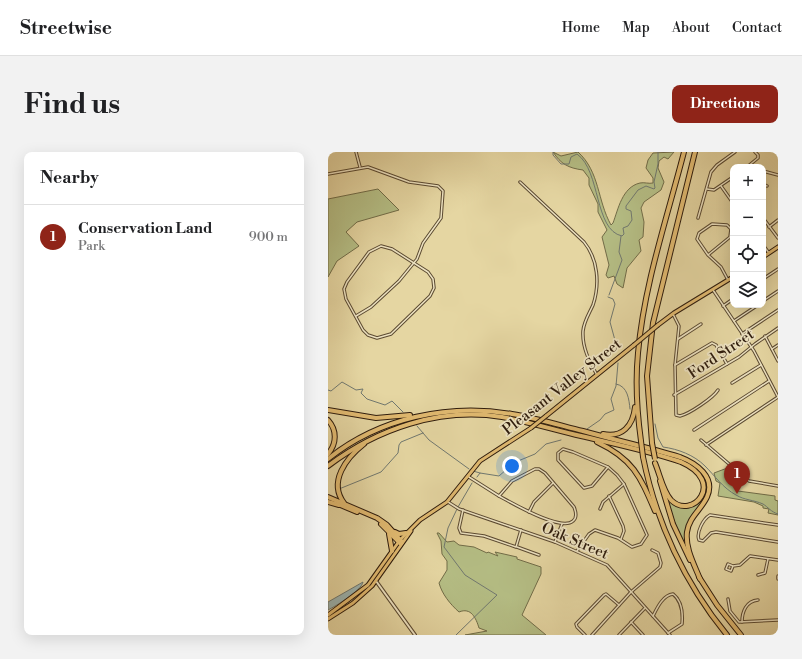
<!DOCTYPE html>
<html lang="en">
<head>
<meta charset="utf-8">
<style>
	:root { --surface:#fff; --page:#f2f2f2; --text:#202124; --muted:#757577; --line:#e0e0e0; --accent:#8f2418 }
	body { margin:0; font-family:"Libre Bodoni",serif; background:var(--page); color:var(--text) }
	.controls { position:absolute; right:12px; top:12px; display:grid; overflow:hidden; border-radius:8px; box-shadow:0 4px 16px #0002 }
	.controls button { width:36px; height:36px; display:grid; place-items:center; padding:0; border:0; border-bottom:1px solid var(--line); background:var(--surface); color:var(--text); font:20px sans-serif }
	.you { position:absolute; left:184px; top:314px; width:14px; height:14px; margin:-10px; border:3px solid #fff; border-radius:50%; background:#1a73e8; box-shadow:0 0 0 6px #1a73e833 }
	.badge { display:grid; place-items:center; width:26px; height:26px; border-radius:50%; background:var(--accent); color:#fff; font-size:13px; font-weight:700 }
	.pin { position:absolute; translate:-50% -33px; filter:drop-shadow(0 1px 2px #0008) }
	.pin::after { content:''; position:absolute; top:21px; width:14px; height:12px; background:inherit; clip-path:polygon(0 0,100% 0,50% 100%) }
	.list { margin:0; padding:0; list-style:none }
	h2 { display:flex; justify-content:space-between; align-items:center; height:52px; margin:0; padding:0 16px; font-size:17px }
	h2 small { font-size:13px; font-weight:400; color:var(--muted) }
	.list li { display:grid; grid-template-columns:26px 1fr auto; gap:12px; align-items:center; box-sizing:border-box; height:64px; padding:0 16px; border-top:1px solid var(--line) }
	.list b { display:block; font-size:15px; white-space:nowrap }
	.list p { margin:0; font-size:13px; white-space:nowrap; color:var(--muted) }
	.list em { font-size:13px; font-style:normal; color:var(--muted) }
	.icon { flex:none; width:22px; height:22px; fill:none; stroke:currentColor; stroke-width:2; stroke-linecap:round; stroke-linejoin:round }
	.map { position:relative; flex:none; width:450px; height:483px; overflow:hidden; border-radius:8px }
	header { display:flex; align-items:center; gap:24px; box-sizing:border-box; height:56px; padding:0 20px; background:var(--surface); border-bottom:1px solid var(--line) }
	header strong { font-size:19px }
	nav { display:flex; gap:22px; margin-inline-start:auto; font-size:14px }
	.intro { display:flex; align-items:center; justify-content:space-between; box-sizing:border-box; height:96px; padding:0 24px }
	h1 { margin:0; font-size:28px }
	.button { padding:10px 18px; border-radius:8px; background:var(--accent); color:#fff; font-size:14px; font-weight:700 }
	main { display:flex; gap:24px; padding:0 24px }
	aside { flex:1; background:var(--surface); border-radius:8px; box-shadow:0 4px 16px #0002 }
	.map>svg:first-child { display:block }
</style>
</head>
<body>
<header>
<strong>Streetwise</strong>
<nav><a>Home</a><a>Map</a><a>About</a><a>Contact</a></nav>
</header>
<div class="intro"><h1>Find us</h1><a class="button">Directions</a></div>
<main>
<aside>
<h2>Nearby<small></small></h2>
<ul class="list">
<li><span class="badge">1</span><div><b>Conservation Land</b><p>Park</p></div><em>900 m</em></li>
</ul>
</aside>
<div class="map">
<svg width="450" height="483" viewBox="0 0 450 483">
	<rect width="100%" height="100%" fill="#e5d6a2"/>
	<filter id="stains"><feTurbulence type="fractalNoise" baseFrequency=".005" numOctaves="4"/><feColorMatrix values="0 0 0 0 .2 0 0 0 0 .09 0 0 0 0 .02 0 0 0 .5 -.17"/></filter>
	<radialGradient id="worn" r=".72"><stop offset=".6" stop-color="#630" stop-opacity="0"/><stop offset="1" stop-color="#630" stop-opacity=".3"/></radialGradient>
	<g fill="#b5be85" stroke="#716c48">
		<path d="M225,0L233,4L250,0C272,20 269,48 283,73L285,71C290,58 294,35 312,31C316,30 321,32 325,31V26L318,16L320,8L325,1L346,0L340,7L336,5L331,9L330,16L336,30L333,38L316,50L313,56L316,70L315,85L311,88L313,99L299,116L295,136L289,132L286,124L280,126L278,123L281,113L274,85L279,78L270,60V52L261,33V26L255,18C240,16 233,12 225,0Z"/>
		<path d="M50,37L71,58L29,70L18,80L31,94L9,109L0,125V47Z"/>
		<path d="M328,299C347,304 390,315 378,344C374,353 364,360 361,370C359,378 360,389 359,398L347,371L336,338L340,346L358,355L374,344V325L361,312L328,302Z"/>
		<path d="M402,315L405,318L400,328L410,339L447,344V348L450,349V363L440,361L441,357L435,356V354L426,350L390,344L392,331L388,329L386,321Z"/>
		<path d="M109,381H111L119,390L126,389L131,393L146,395L159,401L160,400L170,404L167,400L189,405V407L213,415V422L194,463L218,483H137L159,479L151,476C148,466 143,455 131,460C122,452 114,442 111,431L119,418V409L114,402L113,389Z"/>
	</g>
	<path fill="#9db6b3" stroke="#707870" d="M35,430C34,438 8,454 0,458V450Z"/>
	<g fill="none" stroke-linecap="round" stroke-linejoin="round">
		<g stroke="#707870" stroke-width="1">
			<path d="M225,0V3L233,12H241L243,5L249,2C273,19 266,78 294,84L296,82L295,76L300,74L304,68L303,59L298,57V54L310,38L318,34L326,37L327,36L326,30L330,12V0"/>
			<path d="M281,143L294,108L291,100L293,84"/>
			<path d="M280,145L285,147L287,152L282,170L288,192L287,199"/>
			<path d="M288,232C300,234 301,248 302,257"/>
			<path d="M0,238L3,239L14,230L28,238L35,237L33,241L39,247L57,253L64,249L75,260"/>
			<path d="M327,272L330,286L335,295C350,297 366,303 377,314C387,324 395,336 408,343C416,348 426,348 435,352C440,355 443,360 450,362"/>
			<path d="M89,274L101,288L141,317"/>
			<path d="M259,277L272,268L277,262L286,258L283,247L288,234L290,211"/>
			<path d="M145,319L152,321"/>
			<path d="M149,325L152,321L171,324L179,317L187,314L190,309L207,302L218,292L233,288"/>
			<path d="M11,337L53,320L70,301L71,293L73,290L95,281"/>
			<path d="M130,355L144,331"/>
			<path d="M128,483L169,443L137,423L116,395L120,376L129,357"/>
		</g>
		<g stroke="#5b4a32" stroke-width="3.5">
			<g id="minor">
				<path d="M28,0L32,15"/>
				<path d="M419,15L430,6V3L427,0"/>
				<path d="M435,19L450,23"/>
				<path d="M0,22L40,15L81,30L110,34L115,39L113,66L95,91L89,107L71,129L43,155L28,164"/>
				<path d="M192,30L256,90C270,107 272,132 265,153C261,162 256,169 255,179C254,195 261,209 269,223"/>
				<path d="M435,32L439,34"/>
				<path d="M393,34L405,51"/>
				<path d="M379,37L386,38L405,25"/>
				<path d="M370,66L383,20L389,13L407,0"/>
				<path d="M435,66L450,86"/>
				<path d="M441,75L450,68"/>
				<path d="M435,93L441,101"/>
				<path d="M53,94L64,97L100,120L105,127L106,136L102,144L63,182L49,186L40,183L35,178L18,147L16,137L19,130L41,100Z"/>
				<path d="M380,103L369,87L371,81L384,72L399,73L403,77L402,85L380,103L393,115L400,128"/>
				<path d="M435,127L450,117"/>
				<path d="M385,138L426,199L450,245"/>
				<path d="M435,149L450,139"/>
				<path d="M395,154L405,147"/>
				<path d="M345,162L351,174L347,213L348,263L352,264C361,262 385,246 390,238"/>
				<path d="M406,169L430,153"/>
				<path d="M414,182L450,158"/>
				<path d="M437,184L450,209"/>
				<path d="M350,187L373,172"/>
				<path d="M444,197L450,193"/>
				<path d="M347,213L384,191L388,193L399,212"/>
				<path d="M404,231L433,213"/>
				<path d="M346,243L411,205L427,192L450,176"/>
				<path d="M366,278L441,229"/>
				<path d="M373,288L421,329L450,334"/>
				<path d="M378,293L450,245"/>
				<path d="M235,297L245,300L280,315L264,334L256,336L230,308V301Z"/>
				<path d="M207,317H211L217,321L246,355C248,360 249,366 245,369C233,380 184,351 171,344L184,329Z"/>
				<path d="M141,325L171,344"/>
				<path d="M281,344L295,374L296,379L293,387"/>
				<path d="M120,350L131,357L227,390L279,413L342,483"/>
				<path d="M272,357L275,350L296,332"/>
				<path d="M135,358L131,376L133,381L156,384L188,395L193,378"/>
				<path d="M201,360L206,350L225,331"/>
				<path d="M450,373L382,363C375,367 368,381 371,388L375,389L383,381L388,380L450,390"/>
				<path d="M227,390L234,372"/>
				<path d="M189,395L211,403"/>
				<path d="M249,399L261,382L267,378L290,386L304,395L313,392L319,383L296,332L289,323L280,315"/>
				<path d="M405,414L403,419L398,417L400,412L405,414L412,413L422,404L450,408"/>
				<path d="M430,423L437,421L440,407"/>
				<path d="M450,424V427"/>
				<path d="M400,447L402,459L411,470L450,468"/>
				<path d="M325,464C329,456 335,443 345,442C354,449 355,461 354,472L340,481"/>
				<path d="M303,470L315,483"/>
				<path d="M414,470C414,460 418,449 430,448"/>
				<path d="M257,483L249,475L248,472L276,443L278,442L291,453"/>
				<path d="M264,483L303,440L332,415L333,411L330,401L324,398"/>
				<path d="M291,483L317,456"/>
			</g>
		</g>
		<g stroke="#5b4a32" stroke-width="4">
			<path id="tertiary" d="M48,429L87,483"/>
		</g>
		<g stroke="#2d1b0c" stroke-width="5">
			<g id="primary">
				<path d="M435,105L450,95"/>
				<path d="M330,173L346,161L405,125"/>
				<path d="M218,264L306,193"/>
				<path d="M0,463L40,433L72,388L92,368L119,350L152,309L203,276"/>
				<path d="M0,467L25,451L44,434L83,379"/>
			</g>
		</g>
		<g stroke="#2d1b0c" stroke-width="6">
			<g id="motorway">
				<path d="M0,258L48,266L82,263"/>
				<path d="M0,268C9,278 9,291 0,302"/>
				<path d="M275,282C294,286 305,274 307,255"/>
				<path d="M313,289C309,260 307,231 310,201C316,133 339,66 356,0"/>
				<path d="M269,290C305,307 312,324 327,359"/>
				<path d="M324,291L319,224L325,171L367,0"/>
				<path d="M315,305C328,370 357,432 399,483"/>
				<path d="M0,307C51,266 120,251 184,262C208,266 231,273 255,279C287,288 319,295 352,305C368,311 388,325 379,345C373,358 361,365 359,380C357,396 366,412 372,427"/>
				<path d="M0,314C49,277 111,255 174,265C201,270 227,278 253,284C287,292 321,299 353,310C399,330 364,369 343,348C335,339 332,323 327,311"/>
				<path d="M332,329L345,372L362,408"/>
				<path d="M0,345L49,366L59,373L74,390"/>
				<path d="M0,350L11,353"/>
				<path d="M16,351C0,330 18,306 36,292"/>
				<path d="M10,352L29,360"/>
				<path d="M53,372L72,391"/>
				<path d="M67,380L71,382L78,381"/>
				<path d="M61,382L64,399"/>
				<path d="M371,425L389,453L413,483"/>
			</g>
		</g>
		<use href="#minor" stroke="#eee4c3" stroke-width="1.5"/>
		<use href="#tertiary" stroke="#eee4c3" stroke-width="2"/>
		<use href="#primary" stroke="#e2bb71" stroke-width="3"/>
		<use href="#motorway" stroke="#e2bb71" stroke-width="4"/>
		<g stroke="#2d1b0c" stroke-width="5" stroke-linecap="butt">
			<g id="primary-bridge">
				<path d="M306,193L330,173"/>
				<path d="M203,276L218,264"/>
			</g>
		</g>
		<g stroke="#2d1b0c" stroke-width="6" stroke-linecap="butt">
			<g id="motorway-bridge">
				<path d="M313,289L315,305"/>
				<path d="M324,291L327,307"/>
			</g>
		</g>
		<use href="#primary-bridge" stroke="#e2bb71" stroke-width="3"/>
		<use href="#motorway-bridge" stroke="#e2bb71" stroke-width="4"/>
	</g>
	<g text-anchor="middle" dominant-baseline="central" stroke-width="3.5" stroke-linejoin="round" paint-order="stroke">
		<g font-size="15" fill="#2d1b0c" stroke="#eee4c3">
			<text transform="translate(393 202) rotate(-34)">Ford Street</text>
			<text transform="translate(234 235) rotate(-38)">Pleasant Valley Street</text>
			<text transform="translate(247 389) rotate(23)">Oak Street</text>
		</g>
	</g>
	<rect width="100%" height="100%" filter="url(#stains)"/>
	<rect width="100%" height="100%" fill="url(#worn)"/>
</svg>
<div class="controls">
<button>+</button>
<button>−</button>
<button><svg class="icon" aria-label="locate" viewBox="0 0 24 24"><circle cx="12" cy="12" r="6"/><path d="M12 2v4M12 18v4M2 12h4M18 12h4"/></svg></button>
<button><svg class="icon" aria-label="layers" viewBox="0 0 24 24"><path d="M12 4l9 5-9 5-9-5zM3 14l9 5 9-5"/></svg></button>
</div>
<div class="you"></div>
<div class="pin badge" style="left:409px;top:342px">1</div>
</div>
</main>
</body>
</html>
